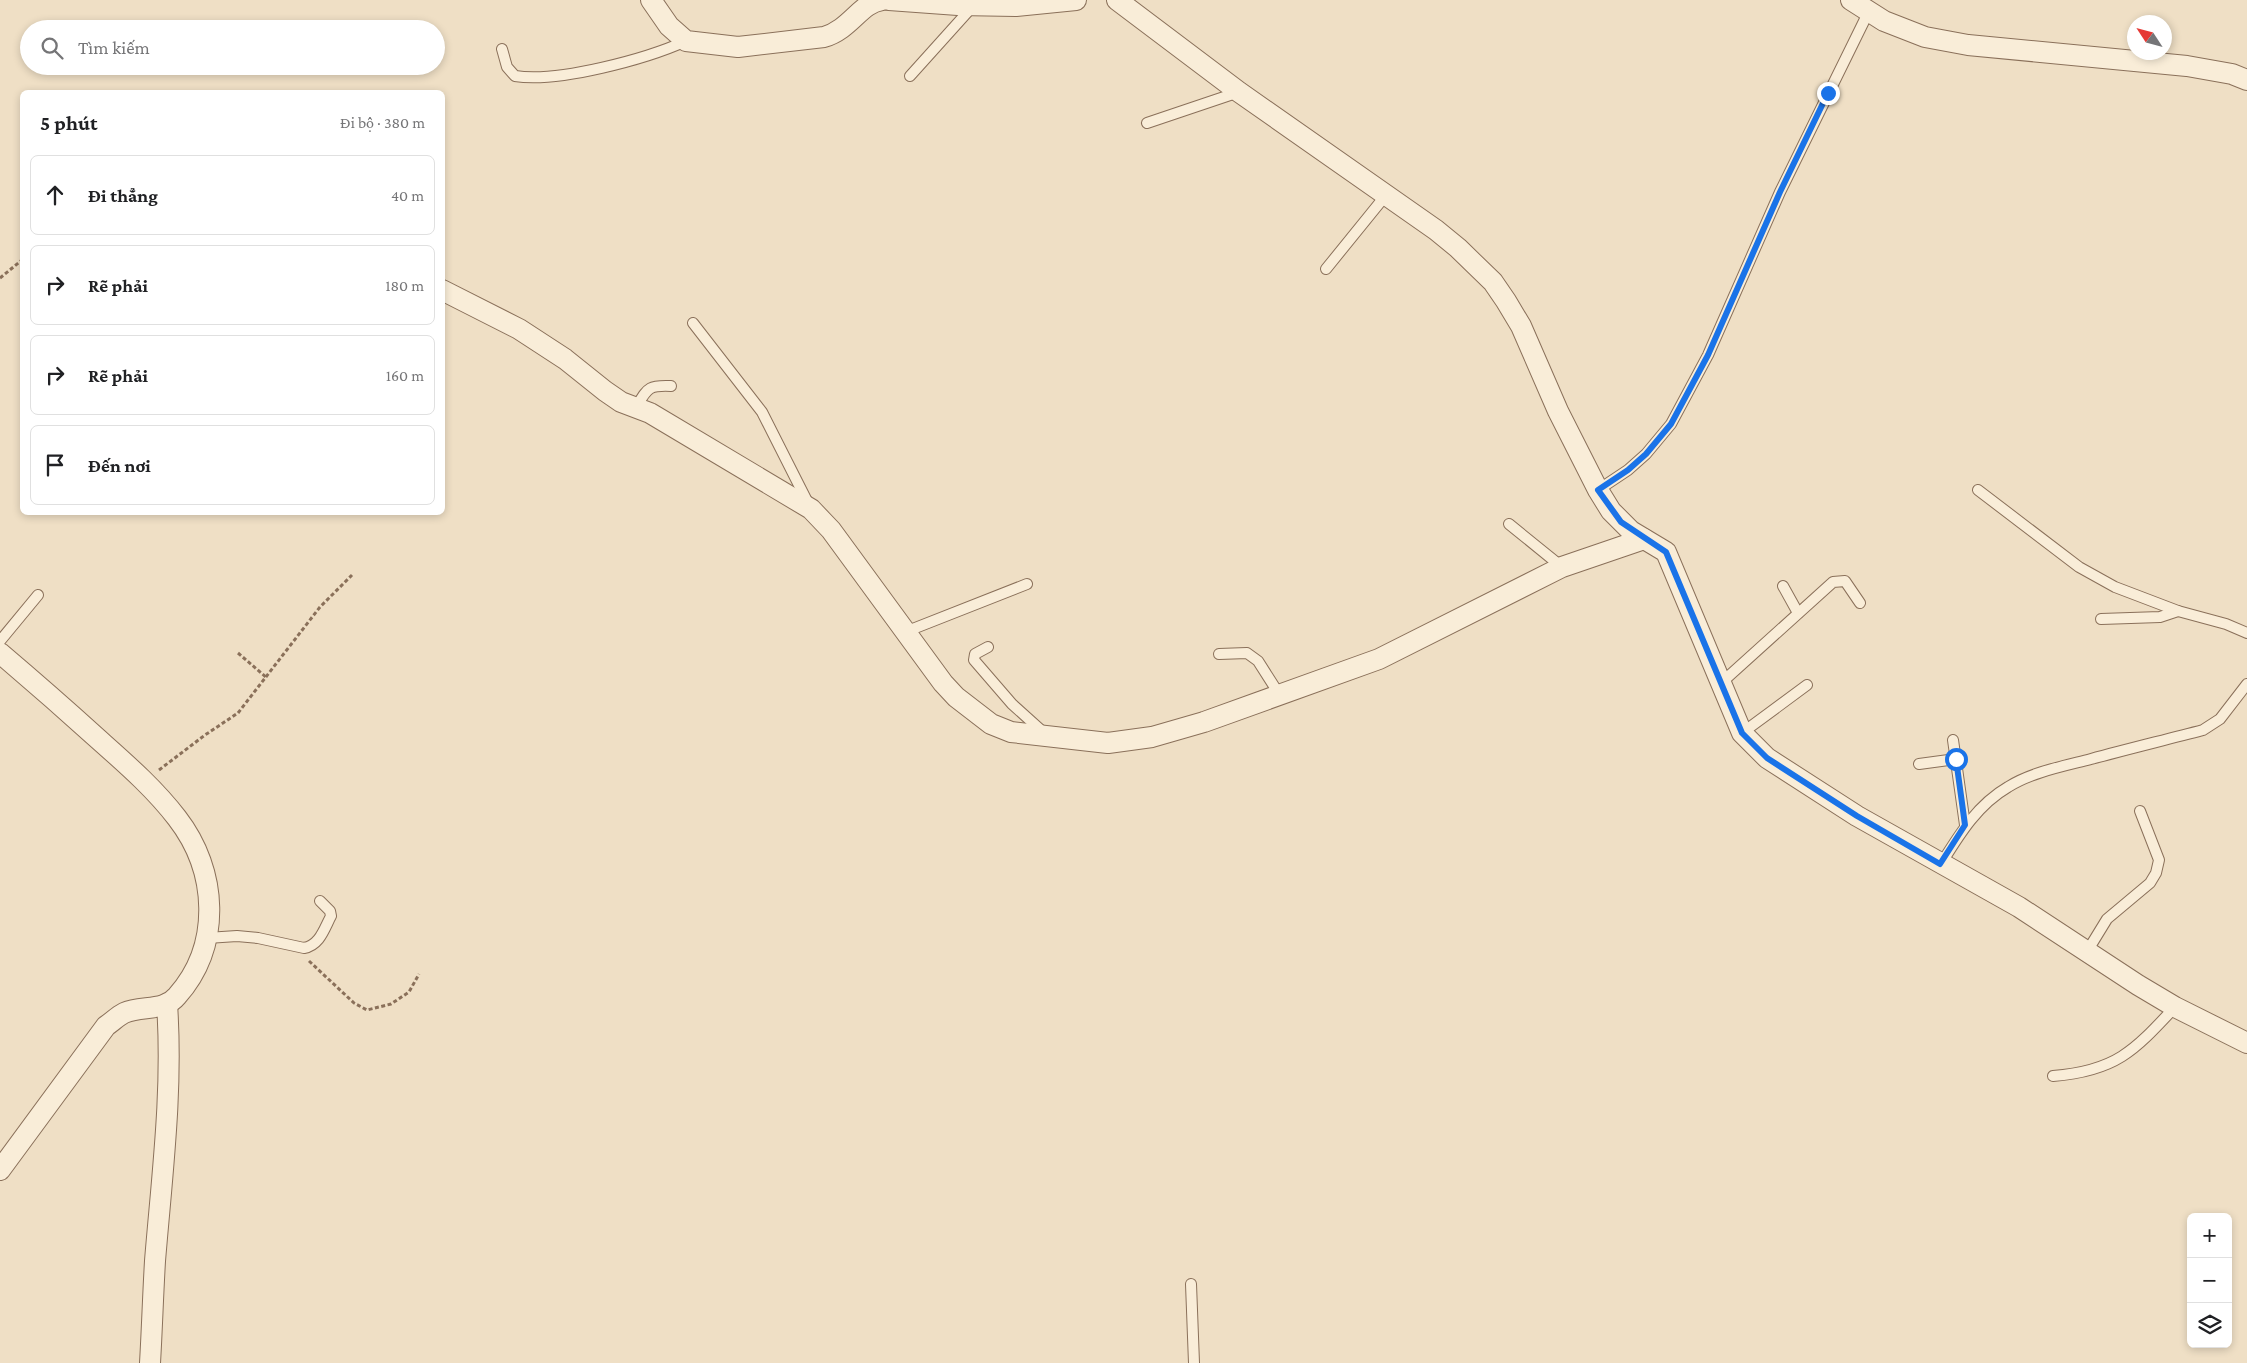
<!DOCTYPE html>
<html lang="vi">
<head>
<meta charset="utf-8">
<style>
	:root { --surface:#fff; --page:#f6f6f6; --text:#202124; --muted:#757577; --line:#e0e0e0 }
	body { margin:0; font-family:"Crimson Pro",serif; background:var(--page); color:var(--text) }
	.controls { position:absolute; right:15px; bottom:15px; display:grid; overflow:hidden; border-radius:8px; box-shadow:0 2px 8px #0003 }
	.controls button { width:45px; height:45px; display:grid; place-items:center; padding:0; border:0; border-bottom:1px solid var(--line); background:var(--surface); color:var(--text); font:25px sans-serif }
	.compass { position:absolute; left:2127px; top:15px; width:45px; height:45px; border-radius:50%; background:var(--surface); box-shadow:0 2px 8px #0003; rotate:306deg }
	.stop { position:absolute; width:15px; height:15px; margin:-11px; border:4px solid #1a73e8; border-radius:50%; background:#fff }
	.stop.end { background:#1a73e8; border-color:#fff; box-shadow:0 1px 5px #0008 }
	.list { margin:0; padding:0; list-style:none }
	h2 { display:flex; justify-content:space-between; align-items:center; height:65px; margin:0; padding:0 20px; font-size:21px }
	h2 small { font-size:16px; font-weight:400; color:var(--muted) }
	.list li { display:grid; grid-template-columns:32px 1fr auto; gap:15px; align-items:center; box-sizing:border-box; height:80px; margin:0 10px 10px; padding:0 10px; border:1px solid var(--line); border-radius:8px }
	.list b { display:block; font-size:19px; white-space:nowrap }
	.list em { font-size:16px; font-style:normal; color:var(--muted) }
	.icon { flex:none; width:28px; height:28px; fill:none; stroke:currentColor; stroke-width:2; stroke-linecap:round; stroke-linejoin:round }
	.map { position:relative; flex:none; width:2247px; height:1363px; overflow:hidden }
	.search { position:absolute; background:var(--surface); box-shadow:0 2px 8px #0003; left:20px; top:20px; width:425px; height:55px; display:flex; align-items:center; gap:12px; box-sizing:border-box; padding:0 18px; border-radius:28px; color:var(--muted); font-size:19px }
	.panel { position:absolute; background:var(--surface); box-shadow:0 2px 8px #0003; left:20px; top:90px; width:425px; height:425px; border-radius:8px }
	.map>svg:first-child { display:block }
</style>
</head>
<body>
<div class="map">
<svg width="2247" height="1363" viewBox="0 0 2247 1363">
	<rect width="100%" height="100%" fill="#efdfc5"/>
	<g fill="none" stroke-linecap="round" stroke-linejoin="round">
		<g stroke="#8a705a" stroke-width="12">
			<g id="lane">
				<path d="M502,49L507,67L515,76C558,83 646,59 686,41"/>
				<path d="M910,76L973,6"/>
				<path d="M1147,123L1239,92"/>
				<path d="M1326,269L1386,195"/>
				<path d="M693,323L762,412L808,503"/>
				<path d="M636,407C648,388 648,385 671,386"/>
				<path d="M1598,490L1628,470L1646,454L1671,424L1708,355L1780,192L1869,11"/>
				<path d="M1978,490L2079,567L2115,587L2178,611L2226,624L2247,633"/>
				<path d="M1509,524L1562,567"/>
				<path d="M1783,586L1798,613"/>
				<path d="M2101,619L2160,617L2178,611"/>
				<path d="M905,632L1027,584"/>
				<path d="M0,641L38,595"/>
				<path d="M988,647L975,654L974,660L1012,704L1043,732"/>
				<path d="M1219,654L1247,653L1258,661L1279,694"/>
				<path d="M1720,684L1833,582L1845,581L1860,603"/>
				<path d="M1742,733L1807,685"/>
				<path d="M1953,740L1965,825"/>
				<path d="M1919,764L1956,759"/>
				<path d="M1941,864C1959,835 1977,805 2008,787C2032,772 2064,766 2091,759C2128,749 2165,740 2203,730L2220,719L2247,684"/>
				<path d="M207,938L237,936L258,938L304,948C320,945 324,929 331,916L330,911L320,901"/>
				<path d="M2088,950L2107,919L2150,883L2156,873L2159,860L2140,811"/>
				<path d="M2053,1076C2116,1071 2134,1051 2175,1007"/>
				<path d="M1191,1284L1194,1363"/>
			</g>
		</g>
		<g stroke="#8a705a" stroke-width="22">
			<g id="street">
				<path d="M651,0L669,26L686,41L738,47L824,37C851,29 860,3 882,0"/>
				<path d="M889,0L958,5L1016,6L1076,0"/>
				<path d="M1117,0L1239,92L1436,230L1458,248L1493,282L1506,301L1521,326L1558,411L1598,490L1611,511L1631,531L1666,552L1742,733L1767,758L1857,816L2019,907L2138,985L2175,1007L2247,1043"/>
				<path d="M1851,0L1884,21L1925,37L1968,45L2187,66L2232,74L2247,80"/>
				<path d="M442,290L519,329L565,359L605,391L621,402L650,413L811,509L831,530L943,683L956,697L991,724L1011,732L1108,743L1152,737L1204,722L1379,659L1562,567L1644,539"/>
				<path d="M0,653C33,681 65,709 97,738C125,763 154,788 177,818C218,871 222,945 177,996C164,1012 142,1005 124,1013C118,1016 112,1022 106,1026L0,1170"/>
				<path d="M150,1363C152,1329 153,1295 155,1261C162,1175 173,1090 167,1004"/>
			</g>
		</g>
		<g stroke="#8a705a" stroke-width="3" stroke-dasharray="4 2.5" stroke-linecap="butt">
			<path d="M0,278L22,260"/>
			<path d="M238,653L267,678"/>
			<path d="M159,770L205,735L238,713L320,607L352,575"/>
			<path d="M309,961L354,1003L367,1010L391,1004L409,992L419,974"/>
		</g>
		<use href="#lane" stroke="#f9edd8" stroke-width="10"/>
		<use href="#street" stroke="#f9edd8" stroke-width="20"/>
	</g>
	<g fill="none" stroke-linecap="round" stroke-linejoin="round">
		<path stroke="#1a73e8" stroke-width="6" d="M1828,93L1780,192L1708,355L1671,424L1646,454L1628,470L1598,490L1621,522L1666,552L1742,733L1767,758L1857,816L1940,864L1965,825L1956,759"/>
	</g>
</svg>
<div class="controls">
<button>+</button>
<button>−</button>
<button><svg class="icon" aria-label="layers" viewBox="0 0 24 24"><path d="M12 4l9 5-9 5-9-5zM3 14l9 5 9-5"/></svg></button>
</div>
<svg class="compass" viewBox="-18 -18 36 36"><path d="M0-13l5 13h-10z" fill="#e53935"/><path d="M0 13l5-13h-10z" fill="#757577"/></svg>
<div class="stop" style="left:1956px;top:759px"></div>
<div class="stop end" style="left:1828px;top:93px"></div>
<div class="search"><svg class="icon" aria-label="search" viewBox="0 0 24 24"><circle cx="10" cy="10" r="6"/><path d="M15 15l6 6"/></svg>Tìm kiếm</div>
<section class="panel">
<h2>5 phút<small>Đi bộ · 380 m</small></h2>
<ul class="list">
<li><svg class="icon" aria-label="ahead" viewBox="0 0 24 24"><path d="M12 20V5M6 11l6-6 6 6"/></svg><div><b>Đi thẳng</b></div><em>40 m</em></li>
<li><svg class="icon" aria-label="right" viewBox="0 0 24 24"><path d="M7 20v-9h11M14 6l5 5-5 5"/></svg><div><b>Rẽ phải</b></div><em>180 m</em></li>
<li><svg class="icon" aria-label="right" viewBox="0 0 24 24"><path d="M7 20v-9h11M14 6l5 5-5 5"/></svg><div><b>Rẽ phải</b></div><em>160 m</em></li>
<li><svg class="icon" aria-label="arrive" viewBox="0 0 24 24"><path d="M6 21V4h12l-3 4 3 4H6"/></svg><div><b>Đến nơi</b></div></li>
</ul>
</section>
</div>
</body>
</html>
